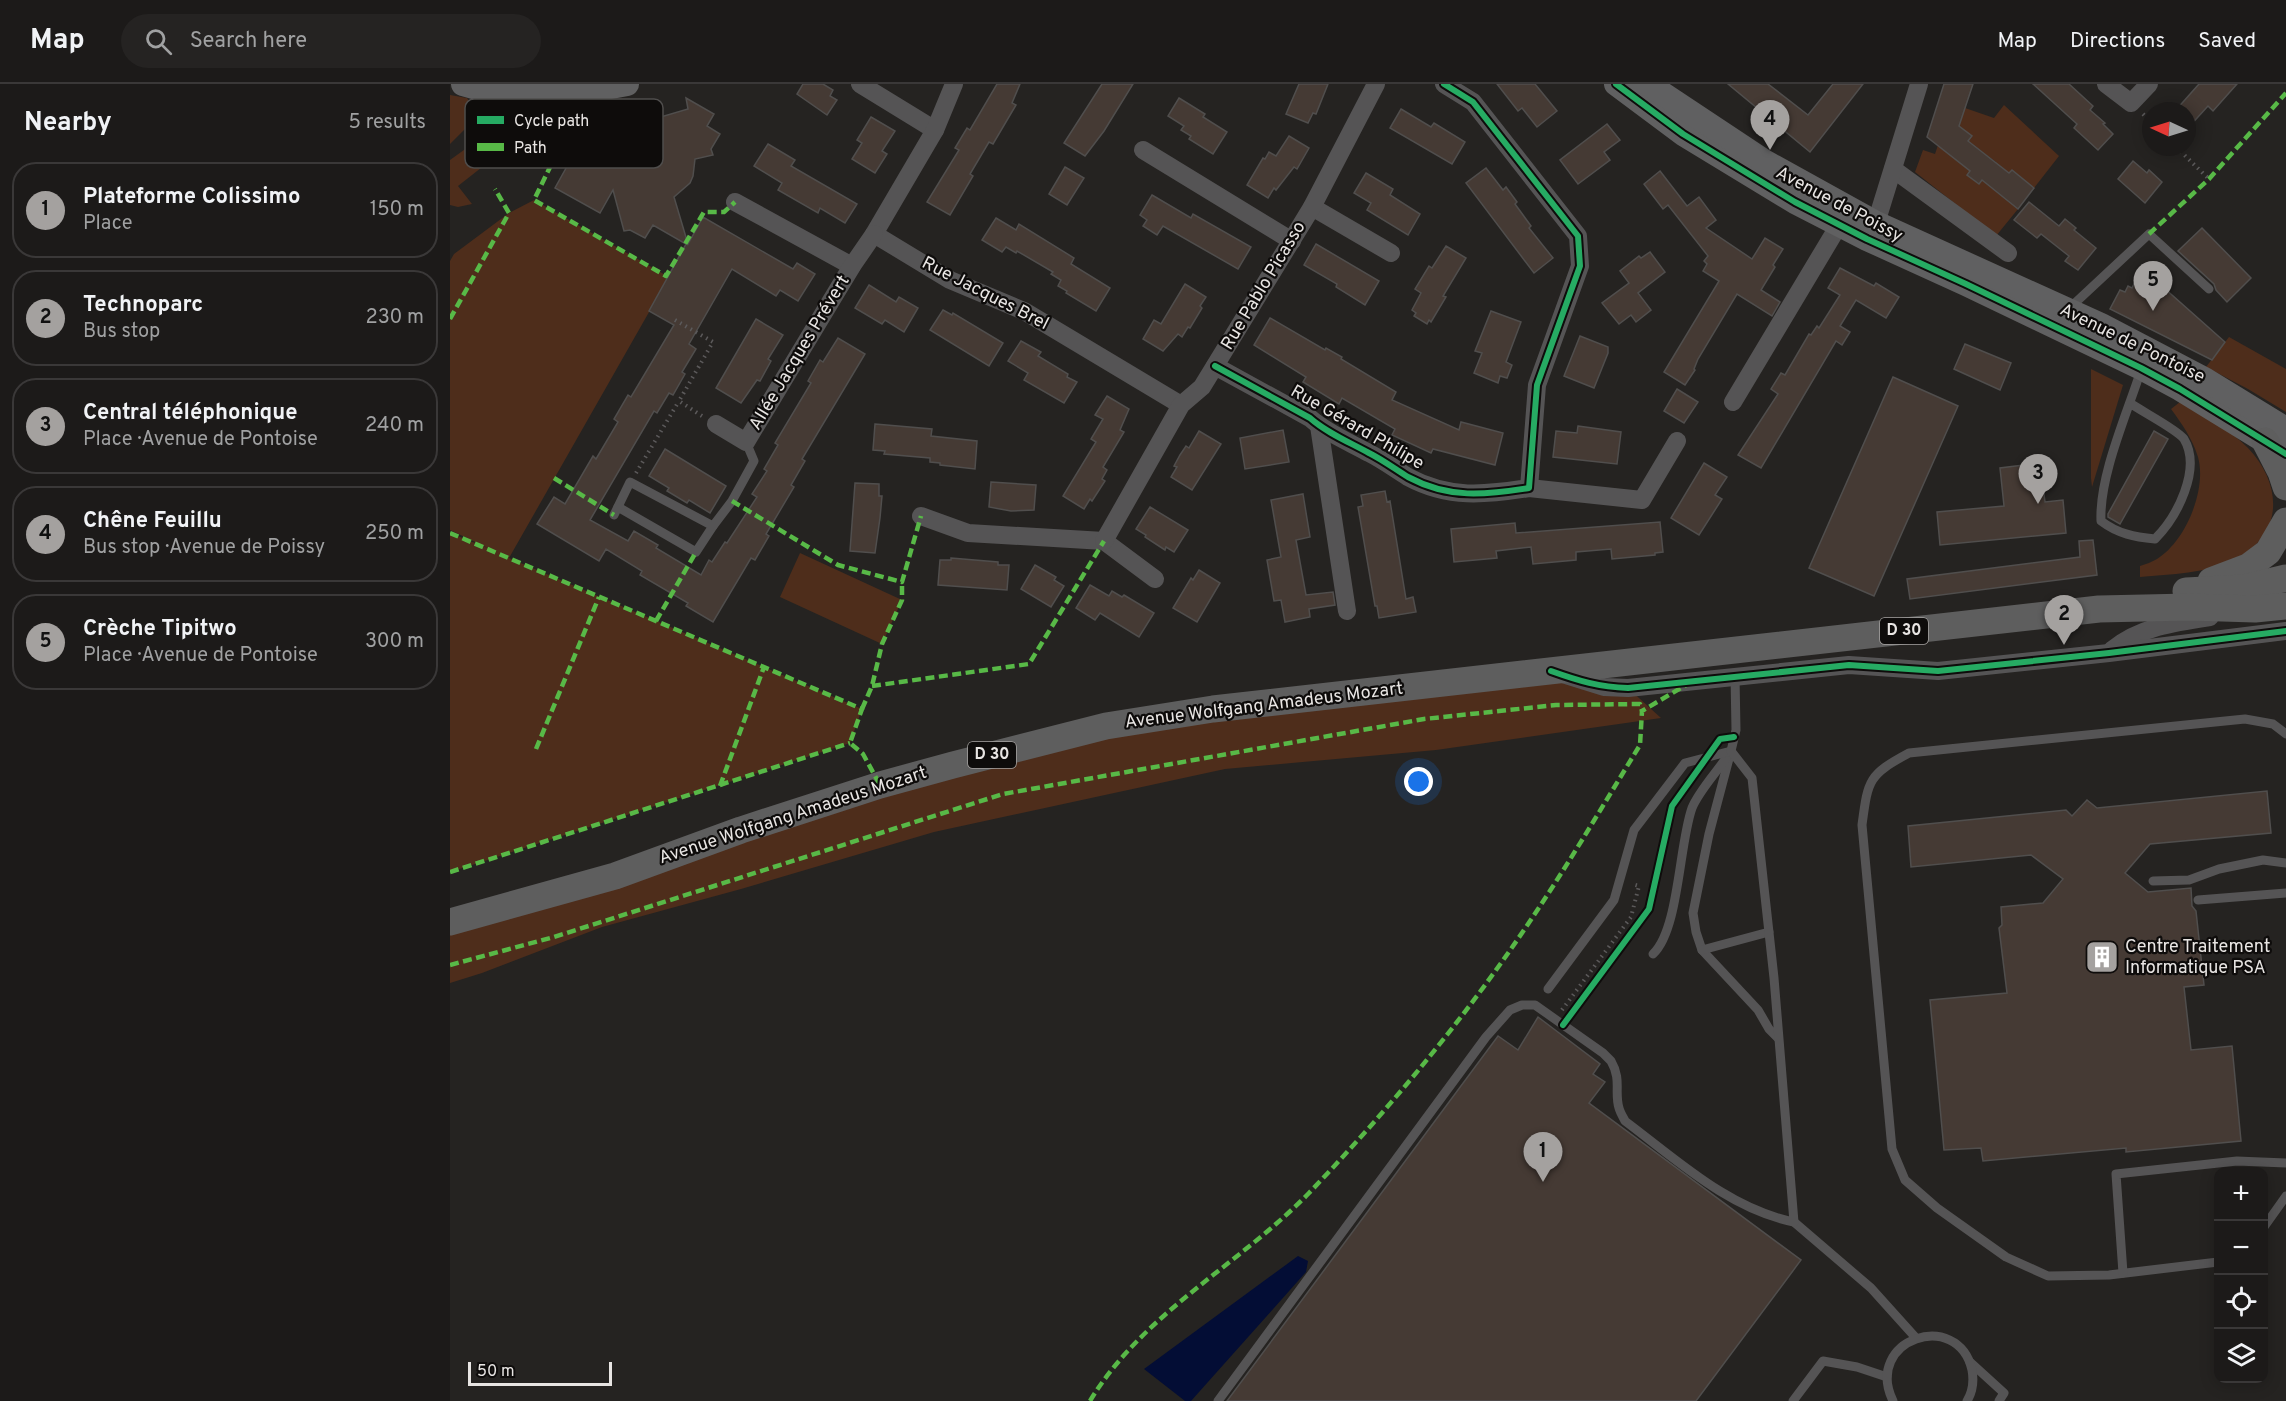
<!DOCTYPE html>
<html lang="en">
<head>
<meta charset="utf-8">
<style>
	:root { --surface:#1c1a19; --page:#252322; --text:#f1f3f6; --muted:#a0a1a2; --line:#3a3838; --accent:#a4a19f }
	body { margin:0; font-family:Overpass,sans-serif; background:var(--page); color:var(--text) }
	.controls { position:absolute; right:18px; bottom:18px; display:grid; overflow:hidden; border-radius:12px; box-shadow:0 3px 15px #0003 }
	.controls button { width:54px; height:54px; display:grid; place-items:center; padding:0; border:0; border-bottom:2px solid var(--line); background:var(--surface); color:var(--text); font:30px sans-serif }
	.compass { position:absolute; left:1692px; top:18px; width:54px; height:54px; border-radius:50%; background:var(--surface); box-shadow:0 3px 15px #0003; rotate:274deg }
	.scale { position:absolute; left:18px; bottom:15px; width:144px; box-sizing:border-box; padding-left:6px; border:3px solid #e8e5e3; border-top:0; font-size:16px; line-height:21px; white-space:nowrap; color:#e8e5e3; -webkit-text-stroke:4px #0e0c0b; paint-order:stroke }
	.you { position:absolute; left:969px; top:698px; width:21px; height:21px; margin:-15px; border:4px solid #fff; border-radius:50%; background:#1a73e8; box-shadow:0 0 0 9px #1a73e833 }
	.badge { display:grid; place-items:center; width:39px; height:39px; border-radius:50%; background:var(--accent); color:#111; font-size:20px; font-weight:700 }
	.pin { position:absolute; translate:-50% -50px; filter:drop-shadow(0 2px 3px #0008) }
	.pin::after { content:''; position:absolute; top:32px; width:21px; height:18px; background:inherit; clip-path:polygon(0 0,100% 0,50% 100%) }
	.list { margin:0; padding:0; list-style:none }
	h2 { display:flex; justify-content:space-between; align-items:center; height:78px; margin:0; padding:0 24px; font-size:26px }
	h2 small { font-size:20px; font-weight:400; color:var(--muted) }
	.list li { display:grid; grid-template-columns:39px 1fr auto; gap:18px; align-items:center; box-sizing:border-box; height:96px; margin:0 12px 12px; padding:0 12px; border:2px solid var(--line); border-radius:24px }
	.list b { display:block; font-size:22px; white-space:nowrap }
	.list p { margin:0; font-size:20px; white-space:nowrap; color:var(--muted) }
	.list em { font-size:20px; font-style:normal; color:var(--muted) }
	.icon { flex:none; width:33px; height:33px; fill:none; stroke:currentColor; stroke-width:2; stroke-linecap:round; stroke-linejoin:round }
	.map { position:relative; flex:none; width:1836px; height:1317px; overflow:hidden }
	header { display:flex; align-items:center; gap:36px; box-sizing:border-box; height:84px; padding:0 30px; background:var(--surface); border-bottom:2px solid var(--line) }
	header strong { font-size:28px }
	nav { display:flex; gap:33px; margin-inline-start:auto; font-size:21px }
	.search { width:420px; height:54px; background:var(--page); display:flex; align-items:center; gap:15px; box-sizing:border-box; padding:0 21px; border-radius:33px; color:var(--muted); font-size:22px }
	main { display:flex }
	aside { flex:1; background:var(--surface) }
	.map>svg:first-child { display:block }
</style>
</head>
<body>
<header>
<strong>Map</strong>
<div class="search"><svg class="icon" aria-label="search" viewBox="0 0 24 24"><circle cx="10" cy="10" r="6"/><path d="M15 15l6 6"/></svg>Search here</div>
<nav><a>Map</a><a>Directions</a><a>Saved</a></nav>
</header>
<main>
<aside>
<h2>Nearby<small>5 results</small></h2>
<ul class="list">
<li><span class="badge">1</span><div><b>Plateforme Colissimo</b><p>Place</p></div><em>150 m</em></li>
<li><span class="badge">2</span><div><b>Technoparc</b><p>Bus stop</p></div><em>230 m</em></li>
<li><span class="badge">3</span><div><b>Central téléphonique</b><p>Place · Avenue de Pontoise</p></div><em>240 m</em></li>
<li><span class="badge">4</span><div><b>Chêne Feuillu</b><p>Bus stop · Avenue de Poissy</p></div><em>250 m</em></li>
<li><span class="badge">5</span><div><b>Crèche Tipitwo</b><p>Place · Avenue de Pontoise</p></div><em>300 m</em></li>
</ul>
</aside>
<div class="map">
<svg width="1836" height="1317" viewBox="0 0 1836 1317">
	<rect width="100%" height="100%" fill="#252321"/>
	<g fill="#4e2d1b" fill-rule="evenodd">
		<path d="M0,11L17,14L25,26L21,39L0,60Z"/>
		<path d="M1489,15L1544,34L1554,21L1609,72L1584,104L1562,86L1545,106L1568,125L1546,152L1465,88L1473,66L1485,70L1488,61L1497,64L1506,71L1522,52L1508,42ZM1522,61L1546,78L1529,100L1517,91L1520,87L1509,78Z"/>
		<path d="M93,33L115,34L119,44L50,69L8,102L22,120L8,123L0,121V76L25,58H41L66,49Z"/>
		<path d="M84,116L219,193L59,474L412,625L400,659L0,788V449L40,465L0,446V177L4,170L59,129Z"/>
		<path d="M1779,253L1836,285V328L1798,305L1756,283Z"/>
		<path d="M1641,285L1673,301L1642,403L1641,394Z"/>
		<path d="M1730,318C1753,332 1780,345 1798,364C1833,401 1834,451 1785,475C1756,490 1721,490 1690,493V482C1696,480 1702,478 1707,475C1736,457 1757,405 1748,373C1742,354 1732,340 1721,325Z"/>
		<path d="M350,469L452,516L432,560L330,513Z"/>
		<path d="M1101,587L1178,604L1211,634L986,666L775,685L484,748L291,805L152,843L32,889L0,899V838L656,642Z"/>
	</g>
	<path fill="#030d35" d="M848,1172L858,1177L856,1188L741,1317H735L694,1285Z"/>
	<g fill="#453a34" stroke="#504e4d" stroke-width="1.5">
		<path d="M353,0H373L383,6L380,12L387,16L377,31L347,10Z"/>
		<path d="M547,0H570L562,19L566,21L543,60L539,58L520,90L523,92L500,131L477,118L509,66L505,64L517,44L520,46Z"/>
		<path d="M652,0H683L654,47L635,72L614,59Z"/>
		<path d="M849,0H878L866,30L863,29L858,39L836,30Z"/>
		<path d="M1047,0H1085L1107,27L1087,43L1072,24L1068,27Z"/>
		<path d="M1278,0H1318L1358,31L1383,0H1413L1360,68Z"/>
		<path d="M1494,0H1523L1509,42L1522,52L1518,57L1559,89L1562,86L1584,104L1568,125L1532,96L1529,100L1517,91L1520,87L1477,53Z"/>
		<path d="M1583,0H1619L1643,22L1640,26L1655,39L1653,40L1663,50L1648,66L1624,44L1627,40Z"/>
		<path d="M1749,0H1787L1763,27L1758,22L1737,45V27H1725Z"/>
		<path d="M236,14L264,30L257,42L270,50L261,65L263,71L245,75L243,92L240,99L224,113L238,160L253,133L343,185L347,179L365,190L348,217L330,206L326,212L282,185L239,260L246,265L232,288L235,290L223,311L219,309L207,329L204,327L140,436L178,457L184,447L208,461L206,464L251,491L259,476L262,478L275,458L277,459L307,413L302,410L317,387L314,385L328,361L325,359L361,299L358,297L370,276L373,278L388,254L415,270L352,375L355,377L341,401L344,403L316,450L319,452L305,476L301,474L263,538L236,522L238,519L190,491L192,487L156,465L149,477L87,440L104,413L115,420L143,372L146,375L168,338L164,335L178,311L181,313L224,241L199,227L236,160L203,141L195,154L180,146L174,147L163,106L150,129L105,104L130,59L139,65L151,42L160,48L238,25Z"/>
		<path d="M729,14L755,30L753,33L777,48L763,70L739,55L741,52L731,46L734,42L718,32Z"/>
		<path d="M951,25L981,43L984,39L1015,58L1002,80L940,44Z"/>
		<path d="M421,33L445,47L432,67L437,70L425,89L402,75L412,59L407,56Z"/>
		<path d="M1157,40L1170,56L1154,68L1160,76L1128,100L1110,76Z"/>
		<path d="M839,52L859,64L847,85L844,83L826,106L824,104L818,114L797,101L813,74L815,75L819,68L826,72Z"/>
		<path d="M318,60L345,76L341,82L407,120L395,139L370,124L368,129L328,106L332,99L304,82Z"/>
		<path d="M1683,77L1697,89L1699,86L1712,98L1695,119L1668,95Z"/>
		<path d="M615,83L634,94L617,121L599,110Z"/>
		<path d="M1036,84L1053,106L1056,103L1067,118L1065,120L1081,142L1079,144L1103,174L1084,189L1016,99Z"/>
		<path d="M1210,87L1237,122L1249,113L1266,136L1256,144L1302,175L1315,154L1333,165L1323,181L1325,183L1311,206L1330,218L1322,232L1287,210L1248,275L1244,285L1245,286L1235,301L1214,288L1269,197L1253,187L1257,180L1254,177L1258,172L1218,121L1213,125L1194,100Z"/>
		<path d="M916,89L943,105L940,111L970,130L958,151L917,126L921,119L904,109Z"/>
		<path d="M702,111L741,134L743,130L801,163L788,185L713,142L707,151L693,142L697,136L690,131Z"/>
		<path d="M1579,118L1609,142L1615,135L1626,144L1624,146L1646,164L1628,186L1615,177L1619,172L1591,150L1587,154L1564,136Z"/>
		<path d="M546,134L566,146L569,140L624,174L621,180L660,204L646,227L616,209L617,207L608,202L611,196L601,190L603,188L567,167L566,169L556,163L552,168L532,156Z"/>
		<path d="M1752,144L1801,194L1777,218L1766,206L1764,200L1728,167Z"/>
		<path d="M866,160L929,197L915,221L886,203L887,200L854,181Z"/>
		<path d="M996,162L1016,174L993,212L996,213L981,238L979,236L977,240L964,232L966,229L962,226L971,209L965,205L979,182L982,184Z"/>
		<path d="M1200,168L1215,188L1188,209L1201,226L1186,238L1181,231L1169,240L1152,219L1179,199L1170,187L1189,172L1191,174Z"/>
		<path d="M1699,180L1715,197L1713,203L1775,258L1762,276L1660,225L1670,206L1675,208L1678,202L1682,204L1689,189L1693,191Z"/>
		<path d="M1390,184L1424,202L1426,199L1449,213L1436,234L1406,216L1390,242L1400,248L1392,261L1386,257L1311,384L1288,371L1328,310L1321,305L1331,289L1335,291L1359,250L1361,251L1367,242L1369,244L1390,211L1378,204Z"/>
		<path d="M735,200L756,213L750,222L752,224L740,244L738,243L732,253L728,250L713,267L693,255L704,236L711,240Z"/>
		<path d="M419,201L446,218L449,213L468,224L454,248L435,236L432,240L405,224Z"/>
		<path d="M493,226L502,231L503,229L553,259L539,282L480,246Z"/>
		<path d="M1041,227L1071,238L1056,278L1062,281L1057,294L1050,292L1048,299L1024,289L1032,269L1025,267Z"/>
		<path d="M820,234L875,266L876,264L892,273L891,275L946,308L942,316L1009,346L1011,338L1053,349L1045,381L983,365L981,369L942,351L945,345L892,314L889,320L853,298L856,293L804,261Z"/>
		<path d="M306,235L333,251L318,275L321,277L310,297L307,296L291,319L266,304Z"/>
		<path d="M1130,252L1158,263V269L1144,304L1114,292Z"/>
		<path d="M571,257L591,268L588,272L618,290L617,293L627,298L614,319L574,296L578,289L558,277Z"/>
		<path d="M1515,260L1561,279L1550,306L1504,285Z"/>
		<path d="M1443,293L1508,322L1424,512L1359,484Z"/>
		<path d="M1227,305L1248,318L1234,339L1214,327Z"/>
		<path d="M657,312L679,325L670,346L674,348L653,383L657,386L652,395L655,397L642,417L640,415L634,425L613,412L646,358L641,355L653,335L645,331Z"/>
		<path d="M425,340L482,345L481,352L527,357L525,385L490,381V379L480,378V374L434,370L435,367L423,366Z"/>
		<path d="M1128,342L1171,348L1167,380L1103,373L1106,347L1127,349Z"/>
		<path d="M833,346L839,378L795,385L790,354Z"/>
		<path d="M749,347L771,360L742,406L721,393L727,383L724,382L730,371L736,362L739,364Z"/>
		<path d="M1704,347L1718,355L1670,440L1658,433V430Z"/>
		<path d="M215,365L276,402L260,429L239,416L237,419L217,407L219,404L199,392Z"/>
		<path d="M1254,379L1277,393L1265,411L1272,415L1249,451L1221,434Z"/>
		<path d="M1590,379L1595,418L1613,416L1616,449L1490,461L1487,428L1554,422L1550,384Z"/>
		<path d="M541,398L586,401L584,426L561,427L539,423Z"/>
		<path d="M405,399L429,400V412H432L430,434L425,469L400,467Z"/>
		<path d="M935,407L937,418L940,417L956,515L963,513L966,528L929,534L927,522H925L908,423L913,422L911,411Z"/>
		<path d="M853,410L860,453L846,456L856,511L883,508L885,521L859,525L860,533L835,538L831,516L824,517L817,476L831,473L821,416Z"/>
		<path d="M700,423L738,446L724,468L716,463L715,466L695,453L696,451L686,445Z"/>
		<path d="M1210,438L1213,468L1205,469V471L1162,475L1161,465L1126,468V476L1083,480L1081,463L1046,467L1047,474L1004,478L1001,445L1065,439L1066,449Z"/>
		<path d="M1643,456L1647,491L1460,515L1457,495L1630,473L1629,457Z"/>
		<path d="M501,474L548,478V481H559L557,506L488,501L490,476H501Z"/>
		<path d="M585,481L606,493L604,496L614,502L601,523L571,505Z"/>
		<path d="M749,486L770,499L747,538L723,524L741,494L743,496Z"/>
		<path d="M640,501L659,512L662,507L672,513L674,511L704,529L689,553L650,529L645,536L626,524Z"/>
		<path d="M1817,707L1821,749L1700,760L1675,789L1698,808L1741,804L1742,822L1746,827L1754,901L1734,903L1741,966L1782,962L1791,1057L1676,1068V1064L1533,1077L1531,1064L1494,1066L1480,916L1557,909L1549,844L1552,841L1551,823L1593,819L1613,795L1581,771L1461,783L1458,742L1616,726L1622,732L1637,716L1647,724Z"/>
		<path d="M1088,933L1150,980L1143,990L1155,998L1139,1019L1351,1176L1246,1317H777L1048,952L1068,966Z"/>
	</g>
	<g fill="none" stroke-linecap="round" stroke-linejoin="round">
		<g stroke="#5c5a5b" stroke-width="4" stroke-dasharray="1.5 4.5" stroke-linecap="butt">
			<path d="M1693,30L1701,38"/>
			<path d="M1726,63L1759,95"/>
			<path d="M225,236L263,258L229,317L252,332"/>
			<path d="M186,389L229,317"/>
			<path d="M1112,926L1181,833L1189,802L1182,800"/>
		</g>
		<g stroke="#555455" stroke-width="9">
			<path d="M1625,219L1699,150L1759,205"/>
			<path d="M1680,319C1691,327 1728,346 1734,355C1752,385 1727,433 1705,455C1685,453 1668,450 1651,437C1649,392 1677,330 1691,286"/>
			<path d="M168,423L246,468L263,442"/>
			<path d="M164,431L180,398L263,442L282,417L304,377L296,358"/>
			<path d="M1281,667L1259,750L1243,829L1246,848L1252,866L1308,926L1319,945L1328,954"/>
			<path d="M1703,797L1739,796L1769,785L1813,776L1836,779"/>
			<path d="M1748,816L1836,809"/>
			<path d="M1252,866L1319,848"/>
			<path d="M1203,870C1229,846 1229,760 1242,724C1249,707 1266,689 1276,674"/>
			<path d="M1098,905L1164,816L1184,746L1235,679L1281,667"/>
			<path d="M1344,1138L1421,1204L1466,1254"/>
			<path d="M1814,1143L1836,1112"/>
			<path d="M1768,1178L1659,1191L1598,1192L1556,1173L1487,1124L1455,1096L1442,1065L1412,741C1418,696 1418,691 1459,669L1795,635L1823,640L1836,650"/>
			<path d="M1673,1189L1666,1090L1787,1077L1836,1079"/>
			<path d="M1520,1278L1554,1309L1549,1317"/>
			<path d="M768,1317L1036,953L1060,926L1072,921H1085L1153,969L1161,977C1172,996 1164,1007 1169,1024C1170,1028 1173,1033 1175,1037C1227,1076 1279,1125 1344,1138L1324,894L1302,694L1281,667L1286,646L1285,592"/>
			<path d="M1343,1317L1373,1277L1407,1283L1437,1293"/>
			<path d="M1443,1317C1413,1255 1508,1224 1522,1286C1524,1297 1523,1307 1517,1317"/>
		</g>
		<g stroke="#555455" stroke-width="18">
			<path d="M410,0L485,46"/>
			<path d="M504,0L485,46L424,150L500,196L574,227L731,321"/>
			<path d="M1656,0L1681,19L1699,0"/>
			<path d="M693,66L842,157"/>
			<path d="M1443,85L1558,169"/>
			<path d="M285,118L402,182"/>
			<path d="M862,123L941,169"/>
			<path d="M1426,139L1469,0"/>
			<path d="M765,282L860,334C877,349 899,358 919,369C933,376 945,385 958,393C999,415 1035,411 1079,404L1087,301L1130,182L1128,152L1023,18L994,0"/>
			<path d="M1283,318L1389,141"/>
			<path d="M266,340L296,358L402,182L424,150"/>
			<path d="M869,342L897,527"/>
			<path d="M1079,404L1192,416L1227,357"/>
			<path d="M471,432L518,449L654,457L705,495"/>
			<path d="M654,457L731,321L752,303L862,123L926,0"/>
			<path d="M1662,566C1690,543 1726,538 1760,533"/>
			<path d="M1109,589L1154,603L1178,604L1399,581L1488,587L1659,569L1836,547"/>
		</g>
		<g stroke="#606061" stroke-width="24">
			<path d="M13,0C59,15 130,10 177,0"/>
			<path d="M1166,0L1233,50L1345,118L1417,155L1516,200L1691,284L1730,305L1831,367"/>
			<path d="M1198,0L1314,77L1426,139L1651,241L1756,296L1836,345"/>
		</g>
		<g stroke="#5e5e5e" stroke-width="27">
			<path d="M1815,357L1831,388L1836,403"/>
			<path d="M1761,497L1798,483L1818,468L1836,437"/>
			<path d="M1736,507L1794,504L1836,494"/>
			<path d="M0,838L165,792L291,746L430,701L503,681L656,642L763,625L1649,525L1739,523L1805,525L1836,522"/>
		</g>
		<g stroke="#58b947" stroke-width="4.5" stroke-dasharray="9 4.5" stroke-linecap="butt">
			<path d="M119,44L84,116L216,192L254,128H274L285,118"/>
			<path d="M1699,150L1759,95L1836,9"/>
			<path d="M0,235L59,129L45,105"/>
			<path d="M104,394L164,431"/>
			<path d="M282,417L388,481L452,498L471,432"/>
			<path d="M0,449L412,625L400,659L413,670L430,701"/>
			<path d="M206,537L246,468"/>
			<path d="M422,602L579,580L654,457"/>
			<path d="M412,625L422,602L432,560L452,516V498"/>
			<path d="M86,665L149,513"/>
			<path d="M270,702L314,583"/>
			<path d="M0,788L400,659"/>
			<path d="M0,881L104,853L553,710L974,635L1106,621L1190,620L1192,627"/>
			<path d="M640,1317C693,1229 789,1181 859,1109C937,1027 1011,939 1074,846C1115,786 1152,723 1190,661L1192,627L1236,601"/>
		</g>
		<g stroke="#0e0c0b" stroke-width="10">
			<g id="cycleway">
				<path d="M1166,0L1233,50L1345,118L1417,155L1516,200L1691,284L1730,305L1836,370"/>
				<path d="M765,282L860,334C877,349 899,358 919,369C933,376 945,385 958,393C999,415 1035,411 1079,404L1087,301L1130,182L1128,152L1023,18L994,0"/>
				<path d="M1101,587C1129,597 1149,603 1178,604L1399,581L1488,587L1659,569L1836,547"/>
				<path d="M1113,941L1199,825L1222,722L1270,655L1284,653"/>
			</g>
		</g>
		<use href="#cycleway" stroke="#26ab63" stroke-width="6"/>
	</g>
	<defs>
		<g id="building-square" transform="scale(1.725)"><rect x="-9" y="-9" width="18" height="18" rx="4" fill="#a4a19f" stroke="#0e0c0b"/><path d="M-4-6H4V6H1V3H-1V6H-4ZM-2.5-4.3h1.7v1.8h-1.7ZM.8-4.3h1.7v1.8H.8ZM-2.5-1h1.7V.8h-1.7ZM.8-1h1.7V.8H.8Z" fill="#fff"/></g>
	</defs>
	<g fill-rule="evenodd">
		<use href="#building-square" x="1652" y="873"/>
	</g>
	<g text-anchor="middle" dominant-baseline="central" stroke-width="4.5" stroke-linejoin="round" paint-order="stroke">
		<g fill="#0e0c0b" stroke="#a7a4a2" stroke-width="1.5">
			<rect x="1430" y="534" width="48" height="26" rx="4.5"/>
			<rect x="518" y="658" width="48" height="26" rx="4.5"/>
		</g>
		<g font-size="16" font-weight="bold" fill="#e8e5e3">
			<text x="1454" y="547">D 30</text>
			<text x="542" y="671">D 30</text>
		</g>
		<g font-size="18" fill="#e8e5e3" stroke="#0e0c0b">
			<text transform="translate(1389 121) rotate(28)">Avenue de Poissy</text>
			<text transform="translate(814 202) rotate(-59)">Rue Pablo Picasso</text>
			<text transform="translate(535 210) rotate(27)">Rue Jacques Brel</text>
			<text transform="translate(1682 260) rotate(26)">Avenue de Pontoise</text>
			<text transform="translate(350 269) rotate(-59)">Allée Jacques Prévert</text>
			<text transform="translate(907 344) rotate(30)">Rue Gérard Philipe</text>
			<text transform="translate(814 622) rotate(-7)">Avenue Wolfgang Amadeus Mozart</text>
			<text transform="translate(343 732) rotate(-18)">Avenue Wolfgang Amadeus Mozart</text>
		</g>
		<g font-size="18" fill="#e8e5e3" stroke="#0e0c0b" text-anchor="start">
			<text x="1675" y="863">Centre Traitement<tspan x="1675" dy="21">Informatique PSA</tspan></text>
		</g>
	</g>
	<rect x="15" y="15" width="198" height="69" rx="9" fill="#0e0c0b" stroke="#4f4d4c" stroke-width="1.5"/>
	<rect x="27" y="32" width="27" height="8" fill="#26ab63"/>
	<rect x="27" y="59" width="27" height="8" fill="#58b947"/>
	<g font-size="16" fill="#e8e5e3">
		<text x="64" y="42">Cycle path</text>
		<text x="64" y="69">Path</text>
	</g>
</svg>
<div class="controls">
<button>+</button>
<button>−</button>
<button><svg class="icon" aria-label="locate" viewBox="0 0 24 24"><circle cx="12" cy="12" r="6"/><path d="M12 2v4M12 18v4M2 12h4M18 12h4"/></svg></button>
<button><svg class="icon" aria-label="layers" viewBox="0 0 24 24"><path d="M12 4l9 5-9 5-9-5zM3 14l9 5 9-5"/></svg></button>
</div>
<svg class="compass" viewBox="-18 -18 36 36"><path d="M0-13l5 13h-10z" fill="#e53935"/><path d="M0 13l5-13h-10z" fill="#a0a1a2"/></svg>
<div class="scale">50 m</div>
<div class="you"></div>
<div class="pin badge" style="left:1093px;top:1098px">1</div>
<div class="pin badge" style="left:1614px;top:561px">2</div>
<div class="pin badge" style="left:1588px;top:420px">3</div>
<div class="pin badge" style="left:1320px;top:66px">4</div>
<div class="pin badge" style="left:1703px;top:227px">5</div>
</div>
</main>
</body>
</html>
